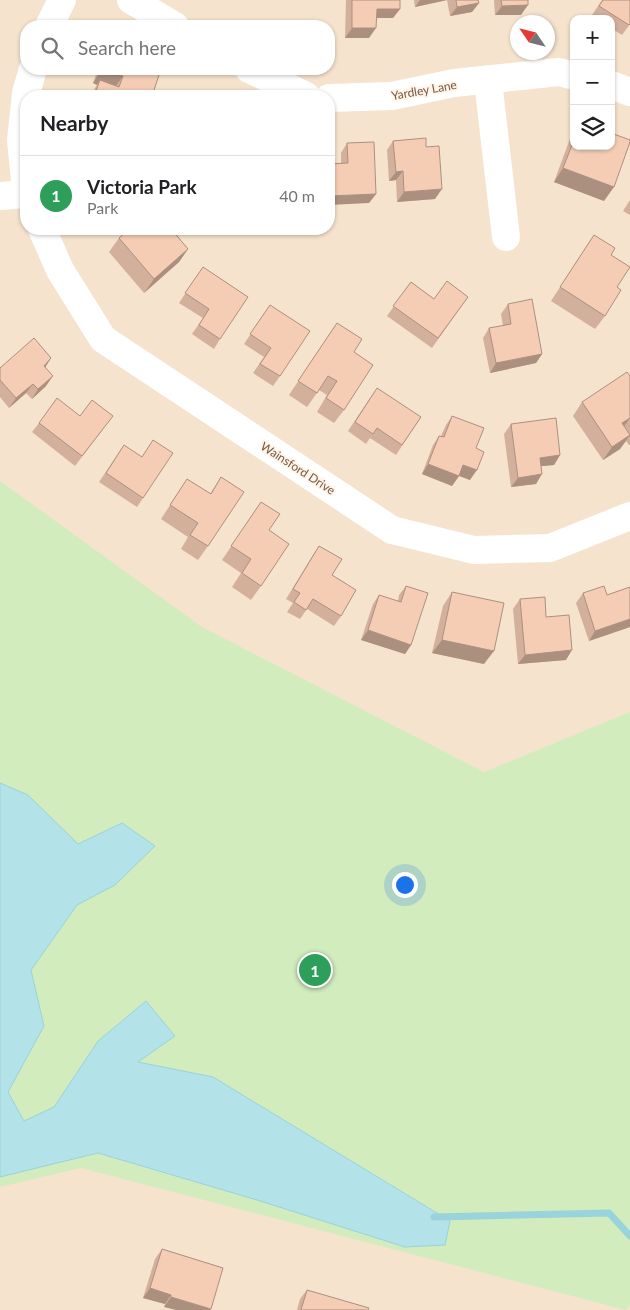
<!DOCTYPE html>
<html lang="en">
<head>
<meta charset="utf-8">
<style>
	:root { --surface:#fff; --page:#f6f6f6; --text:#202124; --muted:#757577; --line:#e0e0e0; --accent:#0b8043 }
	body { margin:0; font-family:Lato,sans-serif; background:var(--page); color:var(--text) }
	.controls { position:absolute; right:15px; top:15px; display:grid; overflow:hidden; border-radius:10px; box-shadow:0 1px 4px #0004 }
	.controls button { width:45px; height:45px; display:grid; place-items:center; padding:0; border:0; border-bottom:1px solid var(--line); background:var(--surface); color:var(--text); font:25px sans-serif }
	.compass { position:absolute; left:510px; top:15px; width:45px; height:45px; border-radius:50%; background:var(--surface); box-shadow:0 1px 4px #0004; rotate:305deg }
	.you { position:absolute; left:404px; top:884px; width:18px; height:18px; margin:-12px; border:4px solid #fff; border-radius:50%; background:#1a73e8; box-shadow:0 0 0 8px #1a73e833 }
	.badge { display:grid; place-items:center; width:32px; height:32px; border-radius:50%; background:var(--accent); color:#fff; font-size:16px; font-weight:700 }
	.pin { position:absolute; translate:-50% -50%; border:2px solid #fff; box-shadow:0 1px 5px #0006 }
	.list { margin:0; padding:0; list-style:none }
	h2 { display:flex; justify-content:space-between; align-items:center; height:65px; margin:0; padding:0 20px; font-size:21px }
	h2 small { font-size:16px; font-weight:400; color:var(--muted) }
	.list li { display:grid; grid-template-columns:32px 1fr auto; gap:15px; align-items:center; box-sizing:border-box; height:80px; padding:0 20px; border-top:1px solid var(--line) }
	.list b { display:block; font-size:19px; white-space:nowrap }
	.list p { margin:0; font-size:16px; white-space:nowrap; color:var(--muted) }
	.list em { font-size:16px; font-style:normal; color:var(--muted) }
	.icon { flex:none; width:28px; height:28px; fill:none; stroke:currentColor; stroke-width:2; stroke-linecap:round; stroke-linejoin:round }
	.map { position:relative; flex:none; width:630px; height:1310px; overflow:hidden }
	.search { position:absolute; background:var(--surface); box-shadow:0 1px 4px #0004; left:20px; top:20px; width:315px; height:55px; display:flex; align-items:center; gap:12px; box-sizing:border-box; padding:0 18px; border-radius:20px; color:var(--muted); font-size:19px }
	.panel { position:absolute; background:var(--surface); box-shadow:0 1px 4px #0004; left:20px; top:90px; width:315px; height:145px; border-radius:20px }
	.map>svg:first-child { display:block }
</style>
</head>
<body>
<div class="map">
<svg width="630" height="1310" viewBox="0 0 630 1310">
	<rect width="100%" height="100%" fill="#fef1e0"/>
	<path fill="#f6e3ce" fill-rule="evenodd" d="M0,0H630V1310H0ZM574,19H611V146H574ZM518,22H548V52H518ZM26,26H329V69H26ZM26,96H329V229H26Z"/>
	<path fill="#d2ecbe" d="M0,481L202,627L484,772L630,712V1304L626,1310L81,1168L0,1187Z"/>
	<path fill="#b3e2e9" stroke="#99d3db" d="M0,783L28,795L78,844L122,823L155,846L115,885L77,905L31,970L44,1026L8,1092L24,1121L54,1107L98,1041L146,1001L175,1036L138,1062L213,1077L450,1221L445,1245L405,1247L257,1200L98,1153L0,1177Z"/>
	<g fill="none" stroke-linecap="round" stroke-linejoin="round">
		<path stroke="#99d3db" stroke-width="7" d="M434,1217L609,1213L630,1236"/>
		<g stroke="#fff" stroke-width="28">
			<path d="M131,0L175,26"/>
			<path d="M49,26L62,0"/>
			<path d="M249,69L306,96"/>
			<path d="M488,81L506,237"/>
			<path d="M611,85L630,92"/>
			<path d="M329,98L392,96L454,83L559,72L574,76"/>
			<path d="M26,190L21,140L26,93L33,69"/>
			<path d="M0,196L26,194"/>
			<path d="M42,229L60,270L103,339L392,530L474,550L550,548L630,516"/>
		</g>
	</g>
	<g fill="#d3b09c">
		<path d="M346,0H400V9L393,18H376L369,38H345Z"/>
		<path d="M414,0H478L479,3L472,12L450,16L447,0L415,7Z"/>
		<path d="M494,0H540H528L521,15H495Z"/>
		<path d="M602,0H630V24L622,35L611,28V19H597L592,15Z"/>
		<path d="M98,69H161L152,96H90L97,85L93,83Z"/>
		<path d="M574,132V146L604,201L554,182L571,136Z"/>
		<path d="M393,141L426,147L435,199L397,202L396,180L389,181L387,150Z"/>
		<path d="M347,143L376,194L369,203L341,163V153Z"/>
		<path d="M630,200V215L623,211Z"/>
		<path d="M173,231L188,249L179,262L144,293L109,252L119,238Z"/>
		<path d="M594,235L611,255L617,287L605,316L595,329L551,301Z"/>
		<path d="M203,267L220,339L214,349L192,334L203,318L179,303Z"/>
		<path d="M411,282L434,299L468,297L432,348L387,316Z"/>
		<path d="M508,304L542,354L536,363L490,373L483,338L489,328L503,326L501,314Z"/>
		<path d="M270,305L280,376L273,386L253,373L264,357L244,344Z"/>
		<path d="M337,323L354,352L344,410L334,423L317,412L327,395L319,390L307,407L289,395Z"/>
		<path d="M45,367L46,386L32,399L26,393L9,408L0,397V368Z"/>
		<path d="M630,376V445H629L626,441L620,449L603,460L573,416L582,402Z"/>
		<path d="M370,398L421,417L396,455L370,438L366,444L348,431Z"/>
		<path d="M80,416L106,425L75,466L32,432L39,423Z"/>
		<path d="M452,416L476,448L470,480L459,476L452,486L422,474L433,445L439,436H441L446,425Z"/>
		<path d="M511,424L560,455L554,465L541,466L536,484L511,487L504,434Z"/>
		<path d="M124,445L143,498L137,507L99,482Z"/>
		<path d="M221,477L208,546L198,560L181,549L188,537L161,519L187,479L210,494Z"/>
		<path d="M261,502L269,530L261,586L251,600L232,587L241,573L222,560Z"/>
		<path d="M319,546L341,616L334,626L307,609L300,619L287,612L293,603L286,599L313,555Z"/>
		<path d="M406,586L411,645L405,654L361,640L373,604L379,595L398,601L399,595Z"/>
		<path d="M630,587V627L589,641L576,603L583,593L607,595Z"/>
		<path d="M452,592L484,664L432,653L443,606Z"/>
		<path d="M520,599L546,617L566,660L518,664L513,609Z"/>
		<path d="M162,1249L223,1268L164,1307L165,1304L143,1298L155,1259Z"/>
		<path d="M307,1290L368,1310H297L300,1299Z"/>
	</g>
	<g fill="#ac907f">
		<path d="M420,0H447L415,7Z"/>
		<path d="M479,3L472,12L450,16L457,7Z"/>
		<path d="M528,5L521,15H495L502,6Z"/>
		<path d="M377,9H400L393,18H370Z"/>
		<path d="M352,28H376L369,38H345Z"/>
		<path d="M102,69L123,76L113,90L100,80L97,85L93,83Z"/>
		<path d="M563,168L614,187L604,201L554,182Z"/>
		<path d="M403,171L396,180L389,181L396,172Z"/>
		<path d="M442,189L435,199L397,202L404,192Z"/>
		<path d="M376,194L369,203L329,205V196Z"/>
		<path d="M188,249L179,262L144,293L154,279Z"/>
		<path d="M542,354L536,363L490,373L496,363Z"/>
		<path d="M51,358L45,368L44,366Z"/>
		<path d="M53,376L46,386L32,399L38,389Z"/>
		<path d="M33,384L26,393L9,408L16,398Z"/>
		<path d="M630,418L620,432L622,423Z"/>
		<path d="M630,435L620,449L603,460L612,447Z"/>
		<path d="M560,455L554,465L533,467L540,458Z"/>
		<path d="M428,464L459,476L452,486L422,474Z"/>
		<path d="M463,465L477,470L470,480L457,475Z"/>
		<path d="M542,474L536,484L511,487L518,478Z"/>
		<path d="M630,619V627L589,641L595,631Z"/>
		<path d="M368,630L411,645L405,654L361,640Z"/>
		<path d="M442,640L494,651L484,664L432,653Z"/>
		<path d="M572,650L566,660L518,664L525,655Z"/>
		<path d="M150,1288L171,1295L165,1304L143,1298Z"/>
		<path d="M171,1297L211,1309L210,1310H176L164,1307Z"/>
	</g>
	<g fill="#f5cdb5" stroke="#ac907f">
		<path d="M352,0H400V9H377L376,28H352Z"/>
		<path d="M456,0H478L479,3L457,7Z"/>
		<path d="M501,0H528V5L502,6Z"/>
		<path d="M603,0H630V24L629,25L599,6Z"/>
		<path d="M102,69H161L152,96H94L100,80L119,87L123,76Z"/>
		<path d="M611,133L630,140V142L614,187L563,168L574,140V146H611Z"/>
		<path d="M426,138V147L439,146L442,189L404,192L403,171L396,172L393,141Z"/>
		<path d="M374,142L376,194L329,196V164L348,163L347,143Z"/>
		<path d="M130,229H174L172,230L188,249L154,279L119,238Z"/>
		<path d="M594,235L615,248L611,255L630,267L617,287L621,290L605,316L560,287Z"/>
		<path d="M203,267L248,297L220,339L199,325L209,309L185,293Z"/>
		<path d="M447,281L468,297L438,338L393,306L411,282L434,299Z"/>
		<path d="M532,299L542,354L496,363L489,328L511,324L508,304Z"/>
		<path d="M270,305L310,331L280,376L260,364L271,348L250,334Z"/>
		<path d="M337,323L362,339L354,352L373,365L344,410L326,398L337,381L328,376L317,393L298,381Z"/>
		<path d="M34,338L51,358L44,366L53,376L38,389L33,384L16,398L0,380V368Z"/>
		<path d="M627,372L630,376V419V418L622,423L630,435L612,447L582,402Z"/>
		<path d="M377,388L421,417L402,445L377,428L373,434L355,422Z"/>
		<path d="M57,398L80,416L92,400L113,416L82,456L39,423Z"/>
		<path d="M452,416L484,428L476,448L484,452L477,470L463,465L459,476L428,464L439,436L444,437Z"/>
		<path d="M556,418L560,455L540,458L542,474L518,478L511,424Z"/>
		<path d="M153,440L173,453L143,498L106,473L124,445L142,457Z"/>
		<path d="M221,477L244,492L208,546L190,535L198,523L170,505L187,479L211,494Z"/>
		<path d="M261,502L280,514L269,530L289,544L261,586L242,573L251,559L231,546Z"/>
		<path d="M319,546L342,559L332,575L356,590L341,616L313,599L306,610L294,602L300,593L293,589Z"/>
		<path d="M406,586L428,593L411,645L368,630L379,595L401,602Z"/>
		<path d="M604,586L607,595L630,587V619L595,631L583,593Z"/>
		<path d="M452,592L504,603L494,651L442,640Z"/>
		<path d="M545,597L546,617L569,615L572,650L525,655L520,599Z"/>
		<path d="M162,1249L223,1268L211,1309L171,1297V1295L150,1288Z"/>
		<path d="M307,1290L369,1308L368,1310H301Z"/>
	</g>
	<g text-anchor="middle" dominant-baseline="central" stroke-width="4" stroke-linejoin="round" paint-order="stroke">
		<g font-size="12" fill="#765545" stroke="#fff5e8">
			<text transform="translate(424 90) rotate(-10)">Yardley Lane</text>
			<text transform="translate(298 468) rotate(33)">Wainsford Drive</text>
		</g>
	</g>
</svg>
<div class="controls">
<button>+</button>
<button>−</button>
<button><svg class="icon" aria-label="layers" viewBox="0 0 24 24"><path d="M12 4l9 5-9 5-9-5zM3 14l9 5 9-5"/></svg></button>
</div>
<svg class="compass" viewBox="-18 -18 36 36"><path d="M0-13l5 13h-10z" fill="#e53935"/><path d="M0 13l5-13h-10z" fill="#757577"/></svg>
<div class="you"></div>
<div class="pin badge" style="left:315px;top:970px;background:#2e9e5b">1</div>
<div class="search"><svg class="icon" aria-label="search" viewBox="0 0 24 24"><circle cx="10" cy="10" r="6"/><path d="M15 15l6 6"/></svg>Search here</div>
<section class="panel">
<h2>Nearby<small></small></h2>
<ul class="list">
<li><span class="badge" style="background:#2e9e5b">1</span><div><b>Victoria Park</b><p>Park</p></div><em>40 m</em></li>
</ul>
</section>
</div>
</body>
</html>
